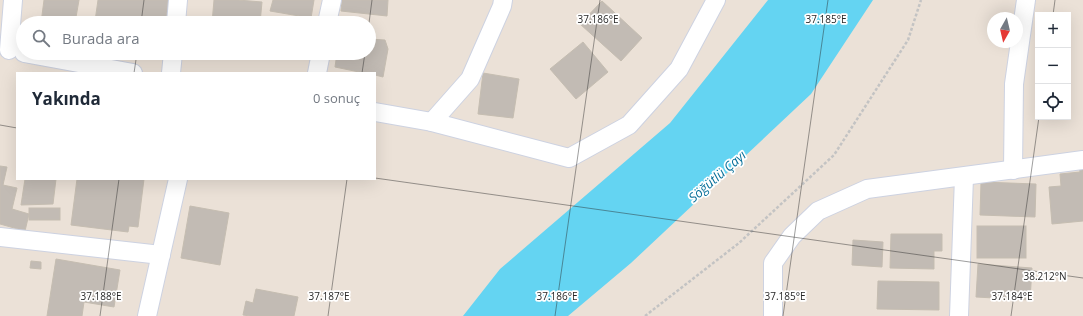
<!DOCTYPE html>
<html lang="tr">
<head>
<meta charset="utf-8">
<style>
	:root { --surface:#fff; --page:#f6f6f7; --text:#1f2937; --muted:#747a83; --line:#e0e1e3 }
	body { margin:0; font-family:"Open Sans",sans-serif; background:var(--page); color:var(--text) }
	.controls { position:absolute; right:12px; top:12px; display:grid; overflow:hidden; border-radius:0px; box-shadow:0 4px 16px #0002 }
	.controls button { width:36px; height:36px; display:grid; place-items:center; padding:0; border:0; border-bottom:1px solid var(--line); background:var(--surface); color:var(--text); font:20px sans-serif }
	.compass { position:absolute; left:987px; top:12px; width:36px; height:36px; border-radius:50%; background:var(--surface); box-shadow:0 4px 16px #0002; rotate:188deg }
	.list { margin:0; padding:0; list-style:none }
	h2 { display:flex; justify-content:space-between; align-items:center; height:52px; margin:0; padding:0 16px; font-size:17px }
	h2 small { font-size:13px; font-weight:400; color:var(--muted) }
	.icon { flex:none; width:22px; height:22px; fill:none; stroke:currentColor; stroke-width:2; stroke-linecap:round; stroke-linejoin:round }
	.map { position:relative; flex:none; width:1083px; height:316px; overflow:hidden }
	.search { position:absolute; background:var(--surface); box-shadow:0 4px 16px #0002; left:16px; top:16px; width:360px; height:44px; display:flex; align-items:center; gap:10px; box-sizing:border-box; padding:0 14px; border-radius:22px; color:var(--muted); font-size:15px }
	.panel { position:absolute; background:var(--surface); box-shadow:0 4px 16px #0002; left:16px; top:72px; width:360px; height:108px; border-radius:0px }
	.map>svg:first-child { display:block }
</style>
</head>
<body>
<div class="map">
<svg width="1083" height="316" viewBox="0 0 1083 316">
	<rect width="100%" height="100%" fill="#ebe1d7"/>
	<path fill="#64d4f2" d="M768,0H873L811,94L631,263L568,316H463L500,269L670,123Z"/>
	<g fill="#c2bbb4" stroke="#c5bdb1">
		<path d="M44,0H79L75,23H41Z"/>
		<path d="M98,0H174L171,23H116L95,21Z"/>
		<path d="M214,0H238L262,2L260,23H212Z"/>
		<path d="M273,0H314L311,18L270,11Z"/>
		<path d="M342,0H388L387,16L341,11Z"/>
		<path d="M602,1L642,38L621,61L580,24Z"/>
		<path d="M369,39L385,40L388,49L383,77L375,75V73H364L335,67L337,53H369Z"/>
		<path d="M583,42L608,72L576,99L550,69Z"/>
		<path d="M483,73L519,79L513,118L478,114Z"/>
		<path d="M0,166L7,167L3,185L17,188L12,209L29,214L25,231L0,224Z"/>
		<path d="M1079,166H1083V221L1052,224L1049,187L1061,186L1060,174L1080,172Z"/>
		<path d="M25,179H56L53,204L21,205Z"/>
		<path d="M77,179H144L138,227L129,226L128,232L71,225Z"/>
		<path d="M981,182L1036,184L1035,217L980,215Z"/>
		<path d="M190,206L229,213L220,265L181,258Z"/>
		<rect x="29" y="208" width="31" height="12"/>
		<rect x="977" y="226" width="49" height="32"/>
		<path d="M891,234H942V251H934V269L890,268Z"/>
		<path d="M853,240L883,242L882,267L852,265Z"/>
		<path d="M56,259L120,270L114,307L84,302L82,316H47Z"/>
		<path d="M31,261L41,262V269L30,268Z"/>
		<path d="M978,264L1032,268L1030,300L976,297Z"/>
		<path d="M878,281L939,282V310L877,309Z"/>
		<path d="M256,289L298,297L294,316H250L243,315L246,301L253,303Z"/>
	</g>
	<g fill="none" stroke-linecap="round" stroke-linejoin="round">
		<g stroke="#cdd2e1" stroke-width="20">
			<g id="minor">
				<path d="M176,23L178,0"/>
				<path d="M327,23L332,0"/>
				<path d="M9,50L13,0"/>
				<path d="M24,53L133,73"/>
				<path d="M171,73L173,53"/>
				<path d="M317,73L321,53"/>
				<path d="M375,112L432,122L569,158L629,125L679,69L716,0"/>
				<path d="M432,122L470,79L502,6L503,0"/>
				<path d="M1013,170L1014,84L1026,0"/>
				<path d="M0,237L161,255"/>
				<path d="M147,316L178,179"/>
				<path d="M773,316V263L792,236L818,211L867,189L1083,160"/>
				<path d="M959,316L964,177"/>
			</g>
		</g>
		<path stroke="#c3c3c3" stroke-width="2.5" stroke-dasharray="3 2" stroke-linecap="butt" d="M645,316L739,243L834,155L908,40L921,0"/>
		<use href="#minor" stroke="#fff" stroke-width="18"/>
	</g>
	<path fill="none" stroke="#272727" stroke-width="1" stroke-opacity="0.45" d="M1053,15L1055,0M141,23L144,0M369,23L372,0M134,73L137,53M362,73L365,53M0,125L17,128M375,178L1083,278M100,316L119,179M328,316L347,179M555,316L600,0M783,316L828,0M1011,316L1039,117"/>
	<g text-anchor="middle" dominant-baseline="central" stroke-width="3.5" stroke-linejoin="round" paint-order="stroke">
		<g font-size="13" font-style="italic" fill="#08709a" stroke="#fff">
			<text transform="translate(717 176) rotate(-41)">Söğütlü Çayı</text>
		</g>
	</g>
	<g font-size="10" text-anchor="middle" fill="#272727" stroke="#fff" stroke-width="3.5" stroke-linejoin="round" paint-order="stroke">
		<text x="598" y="23">37.186°E</text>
		<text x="826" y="23">37.185°E</text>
		<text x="1045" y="280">38.212°N</text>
		<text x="101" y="300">37.188°E</text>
		<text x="329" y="300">37.187°E</text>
		<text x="557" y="300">37.186°E</text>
		<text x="785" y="300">37.185°E</text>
		<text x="1012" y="300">37.184°E</text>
	</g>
</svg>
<div class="controls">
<button>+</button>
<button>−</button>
<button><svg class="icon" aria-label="locate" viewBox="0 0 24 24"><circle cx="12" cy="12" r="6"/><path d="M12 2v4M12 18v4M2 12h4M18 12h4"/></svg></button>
</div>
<svg class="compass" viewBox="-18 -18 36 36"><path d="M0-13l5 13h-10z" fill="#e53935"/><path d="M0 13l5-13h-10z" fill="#747a83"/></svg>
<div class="search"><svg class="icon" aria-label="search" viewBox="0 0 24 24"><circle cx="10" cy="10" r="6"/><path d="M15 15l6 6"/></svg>Burada ara</div>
<section class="panel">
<h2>Yakında<small>0 sonuç</small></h2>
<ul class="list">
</ul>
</section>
</div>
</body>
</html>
